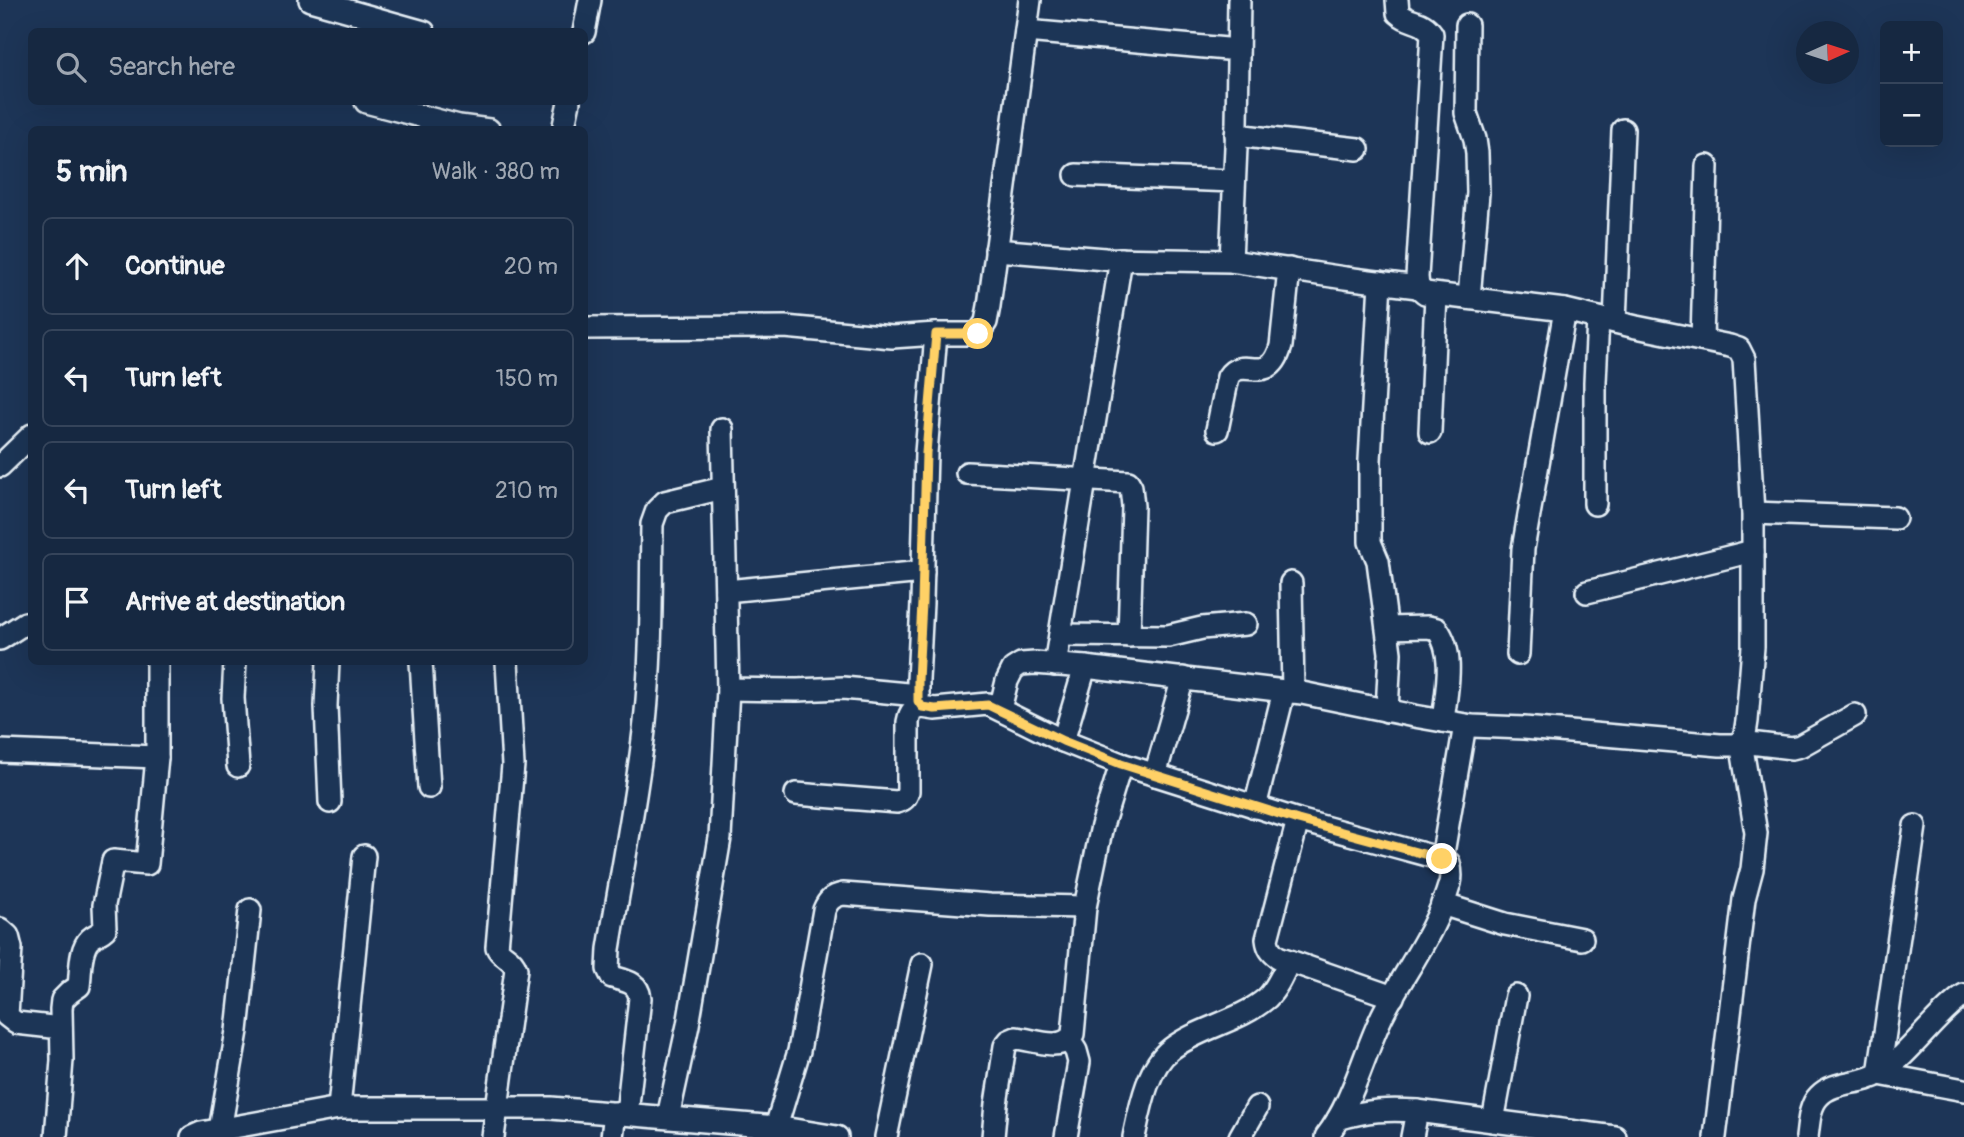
<!DOCTYPE html>
<html lang="en">
<head>
<meta charset="utf-8">
<style>
	:root { --surface:#162841; --page:#1f3048; --text:#f1f3f6; --muted:#9ea6b1; --line:#35445a }
	body { margin:0; font-family:Pangolin,sans-serif; background:var(--page); color:var(--text) }
	.controls { position:absolute; right:21px; top:21px; display:grid; overflow:hidden; border-radius:10px; box-shadow:0 7px 28px #0002 }
	.controls button { width:63px; height:63px; display:grid; place-items:center; padding:0; border:0; border-bottom:2px solid var(--line); background:var(--surface); color:var(--text); font:35px sans-serif }
	.compass { position:absolute; left:1796px; top:21px; width:63px; height:63px; border-radius:50%; background:var(--surface); box-shadow:0 7px 28px #0002; rotate:87deg }
	.stop { position:absolute; width:21px; height:21px; margin:-16px; border:5px solid #ffd166; border-radius:50%; background:#fff }
	.stop.end { background:#ffd166; border-color:#fff; box-shadow:0 2px 7px #0008 }
	.list { margin:0; padding:0; list-style:none }
	h2 { display:flex; justify-content:space-between; align-items:center; height:91px; margin:0; padding:0 28px; font-size:30px }
	h2 small { font-size:23px; font-weight:400; color:var(--muted) }
	.list li { display:grid; grid-template-columns:46px 1fr auto; gap:21px; align-items:center; box-sizing:border-box; height:98px; margin:0 14px 14px; padding:0 14px; border:2px solid var(--line); border-radius:10px }
	.list b { display:block; font-size:26px; white-space:nowrap }
	.list em { font-size:23px; font-style:normal; color:var(--muted) }
	.icon { flex:none; width:38px; height:38px; fill:none; stroke:currentColor; stroke-width:2; stroke-linecap:round; stroke-linejoin:round }
	.map { position:relative; flex:none; width:1964px; height:1137px; overflow:hidden }
	.search { position:absolute; background:var(--surface); box-shadow:0 7px 28px #0002; left:28px; top:28px; width:560px; height:77px; display:flex; align-items:center; gap:18px; box-sizing:border-box; padding:0 24px; border-radius:10px; color:var(--muted); font-size:26px }
	.panel { position:absolute; background:var(--surface); box-shadow:0 7px 28px #0002; left:28px; top:126px; width:560px; height:539px; border-radius:10px }
	.map>svg:first-child { display:block }
</style>
</head>
<body>
<div class="map">
<svg width="1964" height="1137" viewBox="0 0 1964 1137">
	<rect width="100%" height="100%" fill="#1d3557"/>
	<filter id="ink" filterUnits="userSpaceOnUse"><feTurbulence type="fractalNoise" baseFrequency=".0143" numOctaves="2"/><feDisplacementMap in="SourceGraphic" scale="14" xChannelSelector="R" yChannelSelector="G"/><feConvolveMatrix kernelMatrix="1 2 1 2 8 2 1 2 1" color-interpolation-filters="sRGB"/></filter>
	<g filter="url(#ink)">
		<g fill="none" stroke-linecap="round" stroke-linejoin="round">
			<g stroke="#e8f1f8" stroke-width="26">
				<g id="minor">
					<path d="M310,0L424,32"/>
					<path d="M1467,25L1466,113L1475,139L1477,153L1478,193L1469,298"/>
					<path d="M1026,31L1238,50"/>
					<path d="M584,32L590,0"/>
					<path d="M366,102L459,126L489,130"/>
					<path d="M563,130L569,102"/>
					<path d="M1236,135L1358,149"/>
					<path d="M1076,175L1234,181"/>
					<path d="M996,250L1105,259L1231,261L1345,278L1418,287"/>
					<path d="M1231,261L1237,124L1239,0"/>
					<path d="M1380,282L1370,460V542L1378,561L1390,653L1387,711"/>
					<path d="M1615,322L1623,130"/>
					<path d="M584,328L785,327L892,337L936,334H978L986,322L989,306L1030,0"/>
					<path d="M936,334L926,453L922,603L918,680V701L922,707L935,709L988,704L1063,741L1121,764L1298,820L1442,859L1449,863C1451,870 1452,875 1450,883C1436,932 1404,972 1382,1016C1363,1056 1353,1102 1326,1137"/>
					<path d="M1702,340L1707,166"/>
					<path d="M1217,430L1228,377C1242,354 1269,389 1281,346L1289,269"/>
					<path d="M1430,432L1436,295"/>
					<path d="M0,466L32,435"/>
					<path d="M967,473L1128,482L1131,487L1133,506L1129,636"/>
					<path d="M1595,504V382L1598,318"/>
					<path d="M1753,513L1895,518"/>
					<path d="M1291,583L1293,692"/>
					<path d="M726,591L923,572"/>
					<path d="M1587,592L1753,551"/>
					<path d="M1387,628L1428,627L1437,629C1456,654 1446,692 1443,721"/>
					<path d="M1060,635L1168,636L1202,628L1246,624"/>
					<path d="M0,639L25,623L32,622"/>
					<path d="M1518,654L1523,549L1565,310"/>
					<path d="M235,662L233,698L238,766"/>
					<path d="M328,662L326,706L330,802"/>
					<path d="M421,662L429,787"/>
					<path d="M1055,665L1121,259"/>
					<path d="M728,689L797,690L843,688L918,695"/>
					<path d="M1000,709L1007,681L1013,669L1021,664L1035,663L1085,667L1302,693L1414,716L1472,726L1524,728L1720,745H1734L1741,742L1745,734L1747,721L1753,647V513L1744,359L1739,349L1730,346L1636,327L1565,310L1425,293L1418,287L1417,277L1432,34C1422,19 1410,24 1398,13L1397,0"/>
					<path d="M1063,741L1085,667"/>
					<path d="M0,751L157,757"/>
					<path d="M1155,775L1183,678"/>
					<path d="M796,794L897,802C904,800 906,798 908,791V722C910,712 912,709 922,707"/>
					<path d="M1255,807L1284,691"/>
					<path d="M1298,820L1267,939C1268,948 1271,952 1278,957L1393,997"/>
					<path d="M1915,826L1879,1074L1964,1090"/>
					<path d="M1442,859L1465,725"/>
					<path d="M1442,904L1505,924L1582,939"/>
					<path d="M0,929L8,936L11,948L7,1016L16,1023L61,1028"/>
					<path d="M339,1108L364,856"/>
					<path d="M627,1114L640,998C638,982 626,981 612,977L608,969L609,949C621,874 637,798 645,722C652,656 651,590 652,524L657,510L665,502L723,488"/>
					<path d="M668,1117L688,1025L720,838L728,689L722,429"/>
					<path d="M1338,1119C1367,1110 1388,1109 1417,1111L1615,1137"/>
					<path d="M1493,1121L1516,996"/>
					<path d="M776,1127L799,1051L824,910C828,900 833,896 843,894L990,905L1085,907"/>
					<path d="M220,1130L237,1031L250,910"/>
					<path d="M56,1137L62,1060L61,1009L62,1000L69,993L79,986C81,973 79,949 90,939C94,935 100,934 105,929L104,905L113,861L147,864L157,757V662"/>
					<path d="M192,1137L201,1133L339,1108H551L776,1127L837,1137"/>
					<path d="M493,1137L516,969C511,955 501,957 497,947L513,765L507,662"/>
					<path d="M612,1137L615,1113"/>
					<path d="M886,1137L922,964"/>
					<path d="M993,1137L996,1104L1005,1046L1009,1041L1016,1038C1033,1039 1062,1053 1073,1034L1085,907L1102,826L1121,764"/>
					<path d="M1066,1137L1079,1062L1076,1051L1069,1040"/>
					<path d="M1134,1137C1140,1109 1147,1067 1171,1049C1200,1027 1239,1022 1267,998C1277,988 1283,974 1289,961"/>
					<path d="M1240,1137L1257,1107"/>
					<path d="M1412,1137L1417,1111"/>
					<path d="M1715,1137L1744,899L1752,869L1756,833L1741,742L1792,748L1800,746L1855,715"/>
					<path d="M1807,1137C1809,1123 1809,1106 1819,1096C1834,1080 1862,1085 1880,1073C1911,1054 1933,1017 1964,995"/>
				</g>
			</g>
			<use href="#minor" stroke="#1d3557" stroke-width="21"/>
		</g>
	</g>
	<g fill="none" stroke-linecap="round" stroke-linejoin="round" filter="url(#ink)">
		<path stroke="#ffd166" stroke-width="9" d="M978,334H936L926,453L922,603L918,680V701L922,707L935,709L988,705L1063,741L1121,764L1298,820L1442,859"/>
	</g>
</svg>
<div class="controls">
<button>+</button>
<button>−</button>
</div>
<svg class="compass" viewBox="-18 -18 36 36"><path d="M0-13l5 13h-10z" fill="#e53935"/><path d="M0 13l5-13h-10z" fill="#9ea6b1"/></svg>
<div class="stop" style="left:978px;top:334px"></div>
<div class="stop end" style="left:1442px;top:859px"></div>
<div class="search"><svg class="icon" aria-label="search" viewBox="0 0 24 24"><circle cx="10" cy="10" r="6"/><path d="M15 15l6 6"/></svg>Search here</div>
<section class="panel">
<h2>5 min<small>Walk · 380 m</small></h2>
<ul class="list">
<li><svg class="icon" aria-label="ahead" viewBox="0 0 24 24"><path d="M12 20V5M6 11l6-6 6 6"/></svg><div><b>Continue</b></div><em>20 m</em></li>
<li><svg class="icon" aria-label="left" viewBox="0 0 24 24"><path d="M17 20v-9H6M10 6l-5 5 5 5"/></svg><div><b>Turn left</b></div><em>150 m</em></li>
<li><svg class="icon" aria-label="left" viewBox="0 0 24 24"><path d="M17 20v-9H6M10 6l-5 5 5 5"/></svg><div><b>Turn left</b></div><em>210 m</em></li>
<li><svg class="icon" aria-label="arrive" viewBox="0 0 24 24"><path d="M6 21V4h12l-3 4 3 4H6"/></svg><div><b>Arrive at destination</b></div></li>
</ul>
</section>
</div>
</body>
</html>
